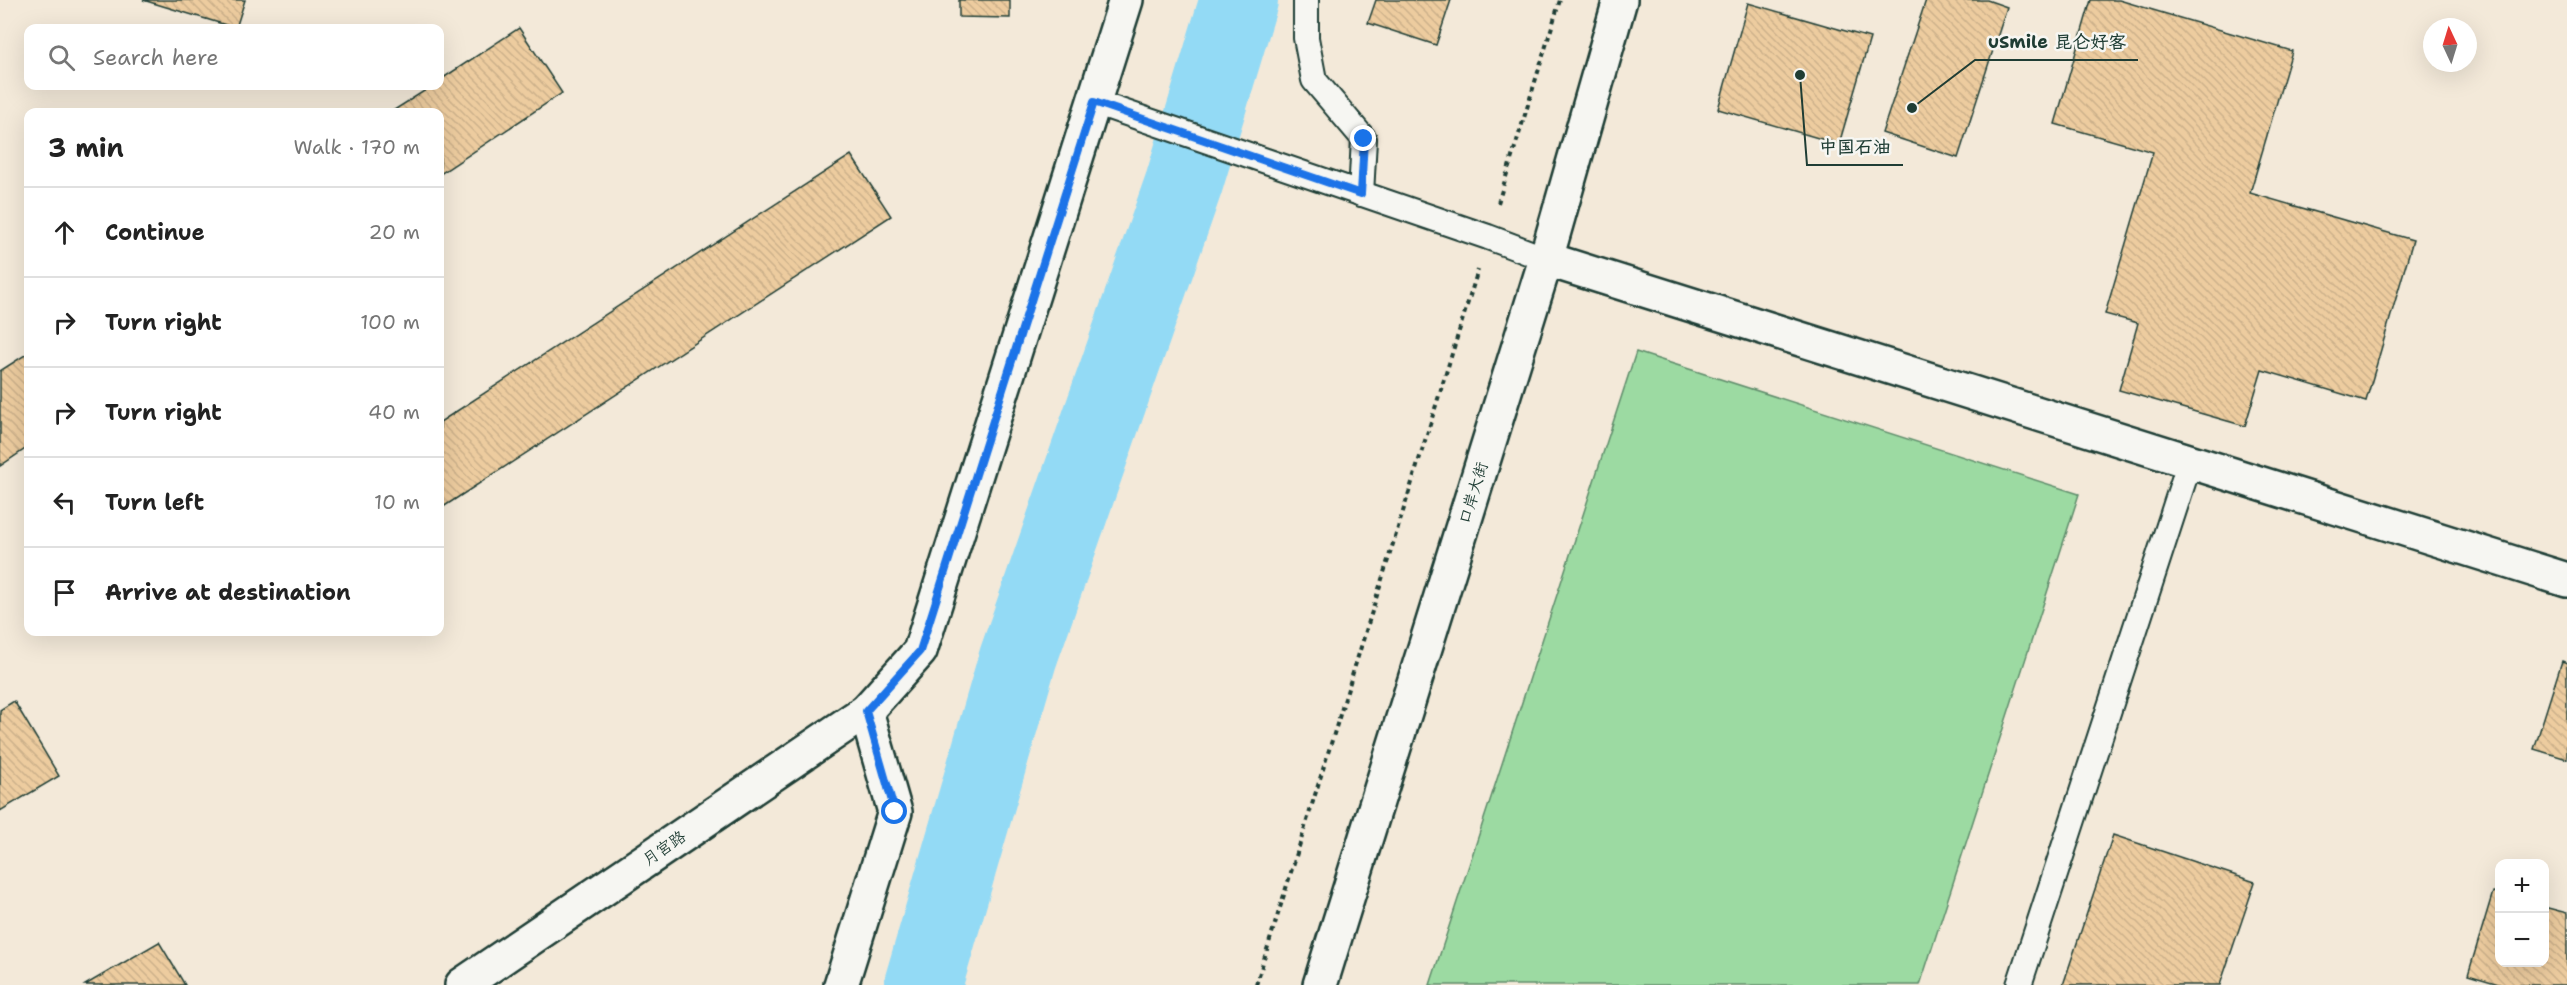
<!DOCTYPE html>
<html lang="en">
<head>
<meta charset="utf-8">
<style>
	:root { --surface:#fff; --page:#f6f6f6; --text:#222; --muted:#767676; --line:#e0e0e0 }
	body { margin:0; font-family:"Shantell Sans","LXGW WenKai TC",sans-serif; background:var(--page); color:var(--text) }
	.controls { position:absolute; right:18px; bottom:18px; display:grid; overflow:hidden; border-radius:12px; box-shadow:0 6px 24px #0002 }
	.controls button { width:54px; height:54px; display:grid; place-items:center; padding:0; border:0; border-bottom:2px solid var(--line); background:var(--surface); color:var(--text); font:30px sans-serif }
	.compass { position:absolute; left:2423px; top:18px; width:54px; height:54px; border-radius:50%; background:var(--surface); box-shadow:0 6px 24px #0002; rotate:356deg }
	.stop { position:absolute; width:18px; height:18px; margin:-14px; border:4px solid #1a73e8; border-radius:50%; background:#fff }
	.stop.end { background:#1a73e8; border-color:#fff; box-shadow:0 2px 6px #0008 }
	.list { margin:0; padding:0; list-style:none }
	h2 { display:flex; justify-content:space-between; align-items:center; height:78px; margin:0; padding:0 24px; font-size:26px }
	h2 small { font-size:20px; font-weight:400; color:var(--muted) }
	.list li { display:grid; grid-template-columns:39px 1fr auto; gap:18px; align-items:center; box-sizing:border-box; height:90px; padding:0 24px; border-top:2px solid var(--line) }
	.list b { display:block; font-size:22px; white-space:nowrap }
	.list em { font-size:20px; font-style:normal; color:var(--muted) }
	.icon { flex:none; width:33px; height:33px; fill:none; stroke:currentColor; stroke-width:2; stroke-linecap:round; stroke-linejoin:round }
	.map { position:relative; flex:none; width:2567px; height:985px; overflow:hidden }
	.search { position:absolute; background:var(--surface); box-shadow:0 6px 24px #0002; left:24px; top:24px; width:420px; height:66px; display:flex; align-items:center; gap:15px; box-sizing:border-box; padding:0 21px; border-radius:12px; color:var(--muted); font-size:22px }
	.panel { position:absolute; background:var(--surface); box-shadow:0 6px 24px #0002; left:24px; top:108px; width:420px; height:528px; border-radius:12px }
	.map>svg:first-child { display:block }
</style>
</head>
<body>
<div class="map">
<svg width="2567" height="985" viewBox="0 0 2567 985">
	<defs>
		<pattern id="building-back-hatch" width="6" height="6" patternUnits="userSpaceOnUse" patternTransform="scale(1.5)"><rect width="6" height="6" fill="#edcc9f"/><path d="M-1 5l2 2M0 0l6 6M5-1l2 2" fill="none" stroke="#cbb08a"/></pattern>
	</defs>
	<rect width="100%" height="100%" fill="#f3e9d9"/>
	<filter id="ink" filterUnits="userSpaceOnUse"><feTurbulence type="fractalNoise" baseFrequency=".0167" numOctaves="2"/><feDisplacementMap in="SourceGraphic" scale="12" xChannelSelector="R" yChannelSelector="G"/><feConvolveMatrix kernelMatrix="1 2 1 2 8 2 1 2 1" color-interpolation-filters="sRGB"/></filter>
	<g filter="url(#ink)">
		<path fill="#9cdaa2" stroke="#5e8c6b" stroke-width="1.5" d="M1636,352L2079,494L1920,985H1430Z"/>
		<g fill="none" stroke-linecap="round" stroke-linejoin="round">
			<path stroke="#93daf5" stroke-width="78" d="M923,985L1018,658L1184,183L1239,0"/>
		</g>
		<g fill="url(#building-back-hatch)" stroke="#1f3d34" stroke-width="1.5">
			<path d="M143,0H245L236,28Z"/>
			<path d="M959,0H1010V18L959,17Z"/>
			<path d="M1376,0H1451L1436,45L1368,23Z"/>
			<path d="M1926,0H1987L2007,7L1958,158L1882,133Z"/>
			<path d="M2091,0H2119L2292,51L2250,193L2413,240L2366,401L2262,370L2245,426L2119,390L2138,323L2105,314L2153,152L2055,124Z"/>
			<path d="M1748,3L1870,38L1839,144L1718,109Z"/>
			<path d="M519,28L562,93L440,174V112H391L432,86H440V80Z"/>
			<path d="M851,155L891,216L440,509V422Z"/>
			<path d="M28,353V447L0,466V371Z"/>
			<path d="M2562,661L2567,663V759L2534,749Z"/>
			<path d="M14,701L59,776L0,811V710Z"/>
			<path d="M2113,835L2255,882L2220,985H2063Z"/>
			<path d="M2493,892L2500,893V962H2544V907L2567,913V985H2502L2468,975Z"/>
			<path d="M159,942L185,985H85Z"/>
		</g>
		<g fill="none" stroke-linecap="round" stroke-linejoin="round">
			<g stroke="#1f3d34" stroke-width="28">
				<g id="service">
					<path d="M1306,0V38L1314,80L1364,139L1361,194"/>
					<path d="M1094,102L1488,237L1546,259"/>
					<path d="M2019,985L2190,461"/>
				</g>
			</g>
			<g stroke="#1f3d34" stroke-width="38">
				<g id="minor">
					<path d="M462,985L866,711"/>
					<path d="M841,985L895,812L866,711L920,651L1126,0"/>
				</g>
			</g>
			<g stroke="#1f3d34" stroke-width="38">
				<path id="tertiary" d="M1546,259L2567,580"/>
			</g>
			<g stroke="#1f3d34" stroke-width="38">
				<path id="trunk" d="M1320,985L1546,259L1620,0"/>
			</g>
			<g stroke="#1f3d34" stroke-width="4" stroke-dasharray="4.5 4.5" stroke-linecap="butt">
				<path d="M1498,203L1560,0"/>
				<path d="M1256,985L1478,270"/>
			</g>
			<use href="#service" stroke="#f6f6f2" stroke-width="24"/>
			<use href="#minor" stroke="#f6f6f2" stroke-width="33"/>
			<use href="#tertiary" stroke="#f6f6f2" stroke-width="33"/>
			<use href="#trunk" stroke="#f6f6f2" stroke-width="33"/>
		</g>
	</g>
	<g fill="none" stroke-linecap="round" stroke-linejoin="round" filter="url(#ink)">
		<path stroke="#1a73e8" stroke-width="8" d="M895,812L866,711L920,651L1094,102L1361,194L1364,139"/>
	</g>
	<g text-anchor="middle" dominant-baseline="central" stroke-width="5" stroke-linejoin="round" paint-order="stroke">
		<g font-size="16" fill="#1f3d34" stroke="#f6f6f2">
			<text transform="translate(1473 493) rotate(-73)">口岸大街</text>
			<text transform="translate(664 848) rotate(-34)">月宫路</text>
		</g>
	</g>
	<path fill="none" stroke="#1f3d34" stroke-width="2" d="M1912 108L1975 60H2138M1800 75L1807 165H1903"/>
	<g fill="#1f3d34" stroke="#f6f6f2" stroke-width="2">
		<circle cx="1912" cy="108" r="6"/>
		<circle cx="1800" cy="75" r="6"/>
	</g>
	<g font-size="18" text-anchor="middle" font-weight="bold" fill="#1f3d34" stroke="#f6f6f2" stroke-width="5" stroke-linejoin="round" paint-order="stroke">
		<text x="2057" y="48">uSmile 昆仑好客</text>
		<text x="1855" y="153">中国石油</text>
	</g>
</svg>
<div class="controls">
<button>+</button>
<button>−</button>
</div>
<svg class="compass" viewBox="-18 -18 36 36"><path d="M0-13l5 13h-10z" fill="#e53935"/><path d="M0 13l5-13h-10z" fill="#767676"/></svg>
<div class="stop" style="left:895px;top:812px"></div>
<div class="stop end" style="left:1364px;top:139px"></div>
<div class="search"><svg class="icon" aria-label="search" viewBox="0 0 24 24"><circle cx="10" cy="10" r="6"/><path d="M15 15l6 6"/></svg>Search here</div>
<section class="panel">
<h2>3 min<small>Walk · 170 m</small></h2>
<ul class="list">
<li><svg class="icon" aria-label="ahead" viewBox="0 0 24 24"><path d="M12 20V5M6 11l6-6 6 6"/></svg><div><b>Continue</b></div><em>20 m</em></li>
<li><svg class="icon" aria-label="right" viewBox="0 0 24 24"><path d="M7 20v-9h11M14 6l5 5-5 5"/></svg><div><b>Turn right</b></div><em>100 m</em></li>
<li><svg class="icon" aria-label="right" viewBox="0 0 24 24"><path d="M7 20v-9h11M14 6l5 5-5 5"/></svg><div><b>Turn right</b></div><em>40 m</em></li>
<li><svg class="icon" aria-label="left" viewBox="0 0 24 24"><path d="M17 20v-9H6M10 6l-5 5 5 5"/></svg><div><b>Turn left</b></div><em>10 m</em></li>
<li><svg class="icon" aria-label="arrive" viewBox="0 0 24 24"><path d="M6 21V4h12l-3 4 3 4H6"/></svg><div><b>Arrive at destination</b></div></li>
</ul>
</section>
</div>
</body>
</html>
